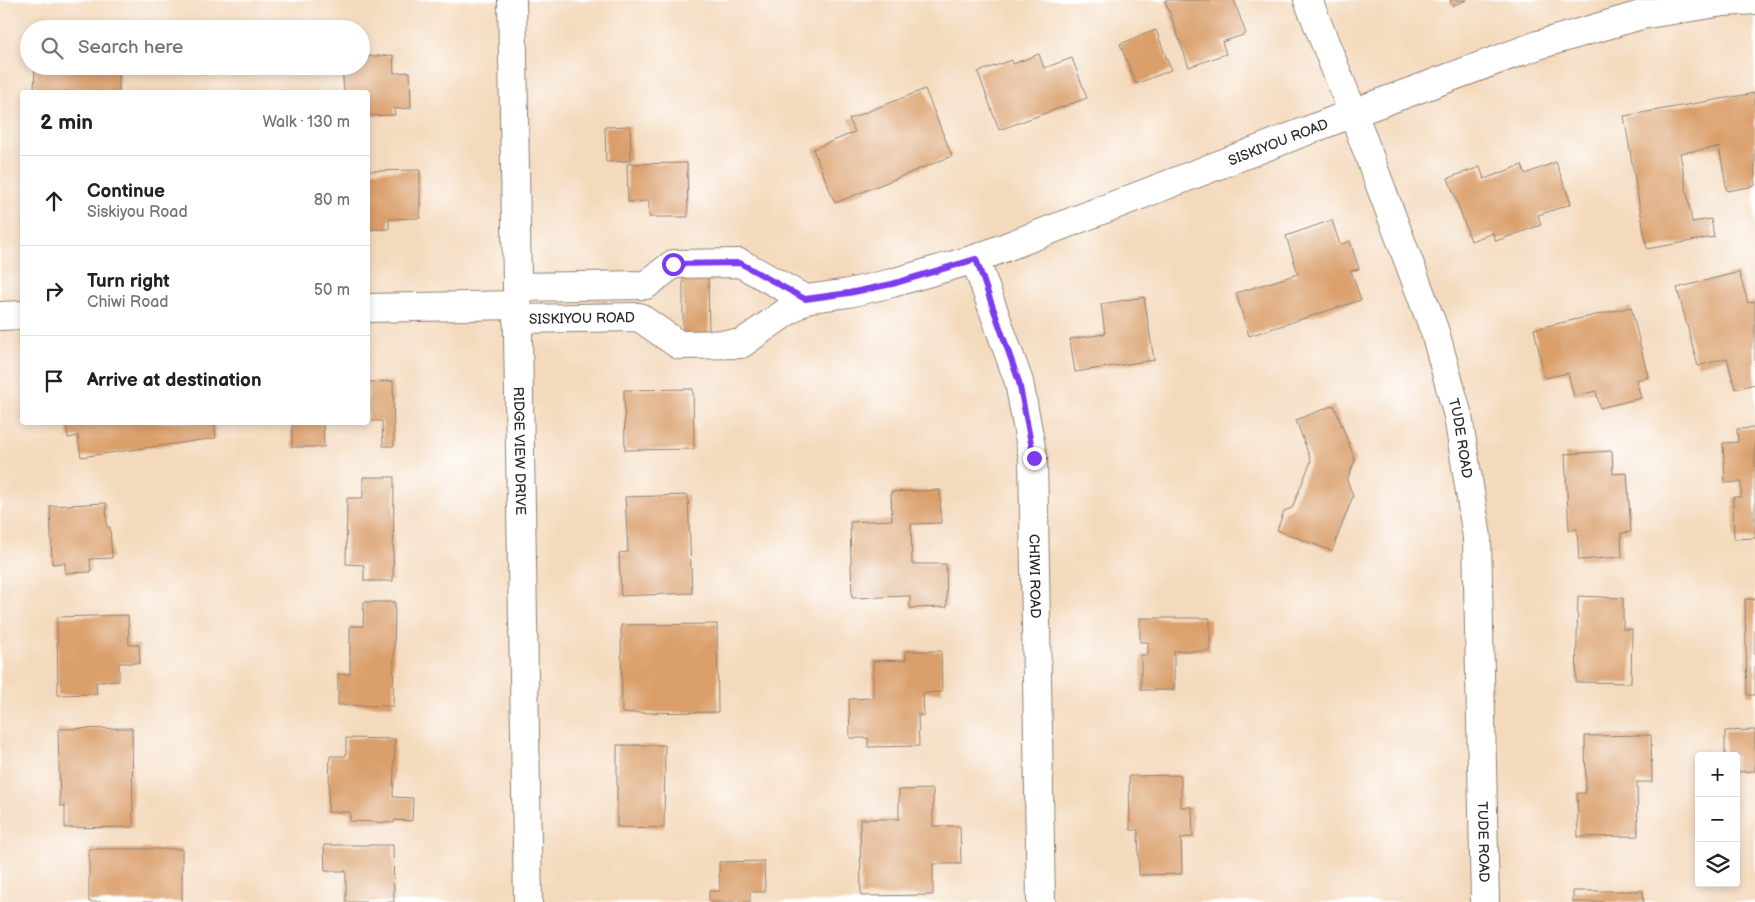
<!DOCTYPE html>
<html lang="en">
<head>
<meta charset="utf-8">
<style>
	:root { --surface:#fff; --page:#f6f6f6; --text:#202124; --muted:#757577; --line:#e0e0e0 }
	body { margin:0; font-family:"Balsamiq Sans",sans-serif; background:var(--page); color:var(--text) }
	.controls { position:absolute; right:15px; bottom:15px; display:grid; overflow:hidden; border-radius:5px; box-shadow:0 2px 8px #0003 }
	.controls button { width:45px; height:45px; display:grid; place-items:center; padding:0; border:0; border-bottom:1px solid var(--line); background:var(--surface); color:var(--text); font:25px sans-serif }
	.stop { position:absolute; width:15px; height:15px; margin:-11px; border:4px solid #7c3aed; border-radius:50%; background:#fff }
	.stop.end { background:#7c3aed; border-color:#fff; box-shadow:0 1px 5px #0008 }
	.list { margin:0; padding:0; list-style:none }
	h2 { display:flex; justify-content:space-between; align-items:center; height:65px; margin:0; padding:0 20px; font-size:21px }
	h2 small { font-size:16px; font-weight:400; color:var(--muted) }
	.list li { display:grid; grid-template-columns:32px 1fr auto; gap:15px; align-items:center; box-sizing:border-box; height:90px; padding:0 20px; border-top:1px solid var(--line) }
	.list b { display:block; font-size:19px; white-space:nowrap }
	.list p { margin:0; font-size:16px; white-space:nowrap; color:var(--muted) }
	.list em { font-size:16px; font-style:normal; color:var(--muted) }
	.icon { flex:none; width:28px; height:28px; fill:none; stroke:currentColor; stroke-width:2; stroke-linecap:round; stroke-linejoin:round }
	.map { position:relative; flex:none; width:1755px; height:902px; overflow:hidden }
	.search { position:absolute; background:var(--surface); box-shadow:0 2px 8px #0003; left:20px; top:20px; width:350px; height:55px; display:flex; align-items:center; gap:12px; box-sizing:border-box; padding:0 18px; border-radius:28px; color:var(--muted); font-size:19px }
	.panel { position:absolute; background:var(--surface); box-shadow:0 2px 8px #0003; left:20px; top:90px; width:350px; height:335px; border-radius:5px }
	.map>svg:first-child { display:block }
</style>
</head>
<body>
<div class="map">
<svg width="1755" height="902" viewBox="0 0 1755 902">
	<rect width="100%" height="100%" fill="#fff"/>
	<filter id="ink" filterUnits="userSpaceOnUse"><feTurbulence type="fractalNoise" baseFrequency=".02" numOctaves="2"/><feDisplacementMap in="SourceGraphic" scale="10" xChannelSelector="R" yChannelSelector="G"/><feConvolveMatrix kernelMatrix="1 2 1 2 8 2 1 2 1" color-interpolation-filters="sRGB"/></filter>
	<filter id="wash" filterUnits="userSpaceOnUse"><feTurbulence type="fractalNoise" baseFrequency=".0096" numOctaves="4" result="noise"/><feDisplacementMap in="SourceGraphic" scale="20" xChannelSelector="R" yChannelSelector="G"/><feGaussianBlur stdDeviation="1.12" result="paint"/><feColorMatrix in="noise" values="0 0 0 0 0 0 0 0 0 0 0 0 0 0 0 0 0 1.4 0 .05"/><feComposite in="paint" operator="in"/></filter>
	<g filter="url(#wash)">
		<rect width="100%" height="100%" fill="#f4dabd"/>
		<g id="blocks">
			<g fill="#da9f6a">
				<path d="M1165,0H1234L1246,34L1222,42L1226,54L1189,67Z"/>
				<path d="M1450,0H1467L1452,6Z"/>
				<path d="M1156,30L1171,70L1136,84L1120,44Z"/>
				<path d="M1039,54L1044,68L1072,58L1087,98L999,130L978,72L1012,60L1013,64Z"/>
				<path d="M393,55L394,73L410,72L411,108L394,109L395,115L368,116V92H344L342,66H361V57Z"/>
				<path d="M35,66H119V92H34Z"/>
				<path d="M925,89L952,156L835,203L813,149L855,132L849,119Z"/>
				<path d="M1755,93V186L1727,191L1719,147L1680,153L1692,222L1711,219L1714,237L1647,249L1624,116Z"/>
				<path d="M630,126L631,161L606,162L605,127Z"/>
				<path d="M1556,162L1571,204L1538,215L1541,225L1496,241L1493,233L1471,241L1448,178L1480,167L1484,179L1522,165L1525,174Z"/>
				<path d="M687,163L688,217H649V201L628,202L627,164Z"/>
				<path d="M420,170V218L389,219V229H368V171Z"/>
				<path d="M1332,220L1340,245L1350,241L1359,269L1351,271L1361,300L1249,336L1236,293L1298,274L1286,236Z"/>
				<path d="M683,267H708L709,336H683Z"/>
				<path d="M1739,272L1748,303L1755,301V384L1735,389L1727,358L1698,366L1677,288Z"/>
				<path d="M1144,297L1154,360L1075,372L1070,339L1105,334L1101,304Z"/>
				<path d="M1631,307L1648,377L1636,380L1641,398L1600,408L1596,391L1574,396L1568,373L1545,378L1534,329Z"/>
				<path d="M393,381L394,446H383L382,421H368V382Z"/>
				<path d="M693,389L694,449L625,450L624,390Z"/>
				<path d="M1334,405L1355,460L1347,480L1353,496L1332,551L1277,530L1284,511L1292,508L1311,461L1296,420Z"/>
				<path d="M66,422H214L216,438L81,457L78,436L68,438Z"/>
				<path d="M292,422H323L324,447H292Z"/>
				<path d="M1755,428V538L1734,539L1733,497H1741V482L1725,483L1723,443L1738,442L1737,429Z"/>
				<path d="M1612,451L1613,474L1627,473L1631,532L1621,533L1622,557L1579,560L1577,529L1569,530L1565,454Z"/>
				<path d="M363,477H394L393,581H364V565L346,564L347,498H363Z"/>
				<path d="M940,490L941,523L911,524L912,564H946L947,607L910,608V596L852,598L850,522L892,520L891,492Z"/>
				<path d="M688,495L692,593L621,596L619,553L628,552L625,497Z"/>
				<path d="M106,503L107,527H110L112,558L90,559L91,572L65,573V563L52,564L50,506Z"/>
				<path d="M1578,596L1623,598V629H1632L1631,683L1576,682Z"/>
				<path d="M1745,599H1755V695H1747Z"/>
				<path d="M364,602H395L393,706L338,705V674H350V626H363Z"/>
				<path d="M128,615L129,645H139L140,663H119V681L96,682L97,694L58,695L57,617Z"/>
				<path d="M1140,618H1210V651H1174V690H1141V655H1148V642H1140Z"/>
				<path d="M717,624L718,712L622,713L621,625Z"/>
				<path d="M906,651H941L942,692L923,693L924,715H918L919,746L868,747V738H850L849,699L873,698V661L906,660Z"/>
				<path d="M132,728L133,827L65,828V806H60L58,729Z"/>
				<path d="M1755,730V771L1736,772V756H1725V731Z"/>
				<path d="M1651,735L1652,782H1637L1638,836L1578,837L1577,793H1586L1585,736Z"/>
				<path d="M346,738L395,739L393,797L413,798L412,821L395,820L394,823L350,821V812H328L330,756H346Z"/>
				<path d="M617,745H665L664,828L617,827Z"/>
				<path d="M1181,775V807H1192L1193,837L1181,838L1182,874L1139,875L1138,830H1130L1129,776Z"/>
				<path d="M933,789V826H960L961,864H933V895L861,896L860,819H899V790Z"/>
				<path d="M324,845H393L394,902H346V871H325Z"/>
				<rect x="89" y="849" width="93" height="53"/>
				<path d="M764,861L765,892H750V902H709V891H720L719,862Z"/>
				<path d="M1573,891H1643L1644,902H1573Z"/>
			</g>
		</g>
	</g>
	<g filter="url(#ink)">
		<use href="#blocks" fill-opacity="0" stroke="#908274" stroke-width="1"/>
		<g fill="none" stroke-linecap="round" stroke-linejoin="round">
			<g stroke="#908274" stroke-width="30">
				<g id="minor">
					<path id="s1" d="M512,0L528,902"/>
					<path id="s2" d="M1308,0L1353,113L1435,332L1458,416L1477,537L1485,902"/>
					<path id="s3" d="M975,259L1019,382L1033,458L1041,902"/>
					<path d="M517,287L646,285L673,264L740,263L805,299"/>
					<path d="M368,308L517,305"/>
					<path d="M0,316L22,315"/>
					<path id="s4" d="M517,319L639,317L679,345L741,344L805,299L849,293L892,283L975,259L1353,113L1538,45L1641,15L1724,2L1755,0"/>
				</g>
			</g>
			<use href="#minor" stroke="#fff" stroke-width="28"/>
		</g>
	</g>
	<g fill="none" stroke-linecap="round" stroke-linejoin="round" filter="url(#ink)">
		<path stroke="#7c3aed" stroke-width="6" d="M673,264L740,263L805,299L849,293L892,284L976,259L1019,382L1034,458"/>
	</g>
	<g text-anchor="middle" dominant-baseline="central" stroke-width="5" stroke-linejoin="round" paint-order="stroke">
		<g font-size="14" fill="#2b2b2b" stroke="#fff">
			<text stroke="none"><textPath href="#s4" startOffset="811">SISKIYOU ROAD</textPath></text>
			<text stroke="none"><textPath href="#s4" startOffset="65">SISKIYOU ROAD</textPath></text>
			<text stroke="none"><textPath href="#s2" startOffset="465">TUDE ROAD</textPath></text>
			<text stroke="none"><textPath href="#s1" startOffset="451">RIDGE VIEW DRIVE</textPath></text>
			<text stroke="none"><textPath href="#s3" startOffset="326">CHIWI ROAD</textPath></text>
			<text stroke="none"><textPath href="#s2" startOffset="870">TUDE ROAD</textPath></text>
		</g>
	</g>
</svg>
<div class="controls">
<button>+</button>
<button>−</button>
<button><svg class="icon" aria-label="layers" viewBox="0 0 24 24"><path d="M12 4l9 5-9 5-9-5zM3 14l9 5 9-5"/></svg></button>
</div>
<div class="stop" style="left:673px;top:264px"></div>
<div class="stop end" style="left:1034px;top:458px"></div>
<div class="search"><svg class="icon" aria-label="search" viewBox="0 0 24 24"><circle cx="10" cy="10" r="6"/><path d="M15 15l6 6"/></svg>Search here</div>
<section class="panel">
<h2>2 min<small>Walk · 130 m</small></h2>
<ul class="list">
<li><svg class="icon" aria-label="ahead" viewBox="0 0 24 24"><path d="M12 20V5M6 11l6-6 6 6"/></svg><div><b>Continue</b><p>Siskiyou Road</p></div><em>80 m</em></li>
<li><svg class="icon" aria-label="right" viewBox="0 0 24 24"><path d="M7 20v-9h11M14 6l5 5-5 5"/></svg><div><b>Turn right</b><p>Chiwi Road</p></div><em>50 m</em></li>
<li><svg class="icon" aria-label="arrive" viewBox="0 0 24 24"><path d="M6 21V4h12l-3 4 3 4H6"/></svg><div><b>Arrive at destination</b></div></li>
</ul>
</section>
</div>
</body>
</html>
